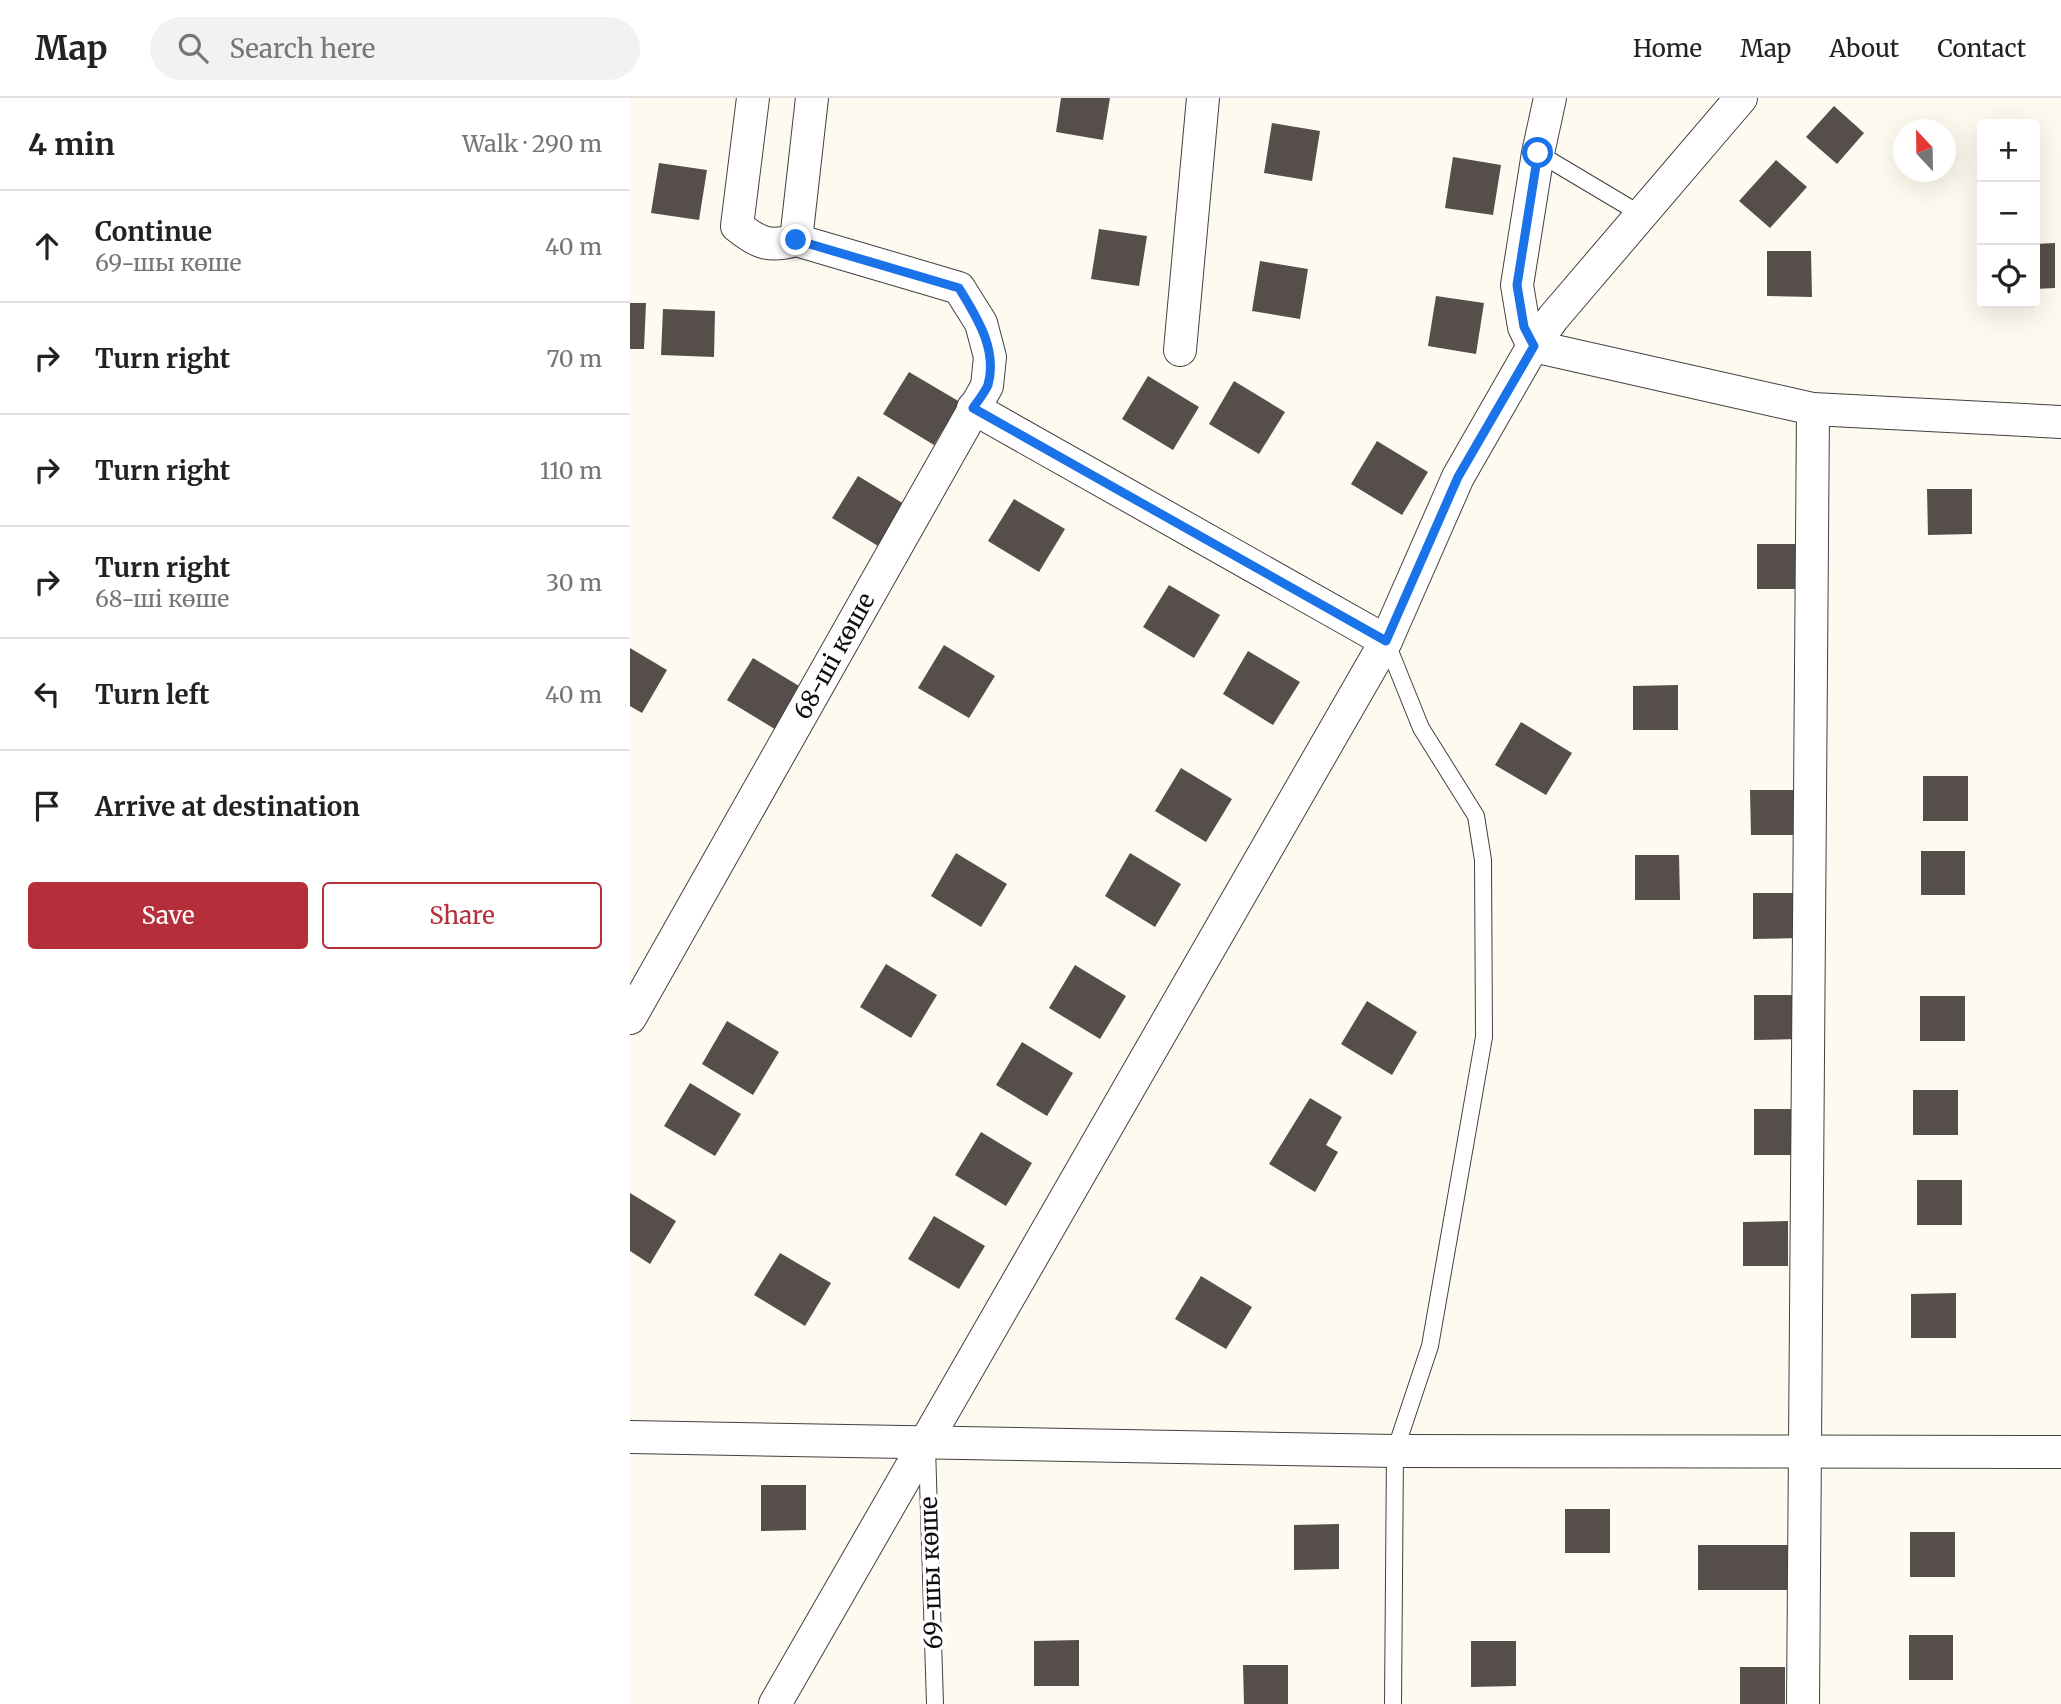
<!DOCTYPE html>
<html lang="en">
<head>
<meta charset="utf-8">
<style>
	:root { --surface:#fff; --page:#f2f2f2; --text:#222; --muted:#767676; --line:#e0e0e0; --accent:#b52f3b }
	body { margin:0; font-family:Merriweather,serif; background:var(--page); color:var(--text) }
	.controls { position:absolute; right:21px; top:21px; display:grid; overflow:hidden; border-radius:7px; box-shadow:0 7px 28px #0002 }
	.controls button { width:63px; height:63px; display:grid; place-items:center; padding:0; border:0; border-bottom:2px solid var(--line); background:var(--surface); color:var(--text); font:35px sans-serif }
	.compass { position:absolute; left:1263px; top:21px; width:63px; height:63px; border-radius:50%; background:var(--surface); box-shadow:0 7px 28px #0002; rotate:338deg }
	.stop { position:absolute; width:21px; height:21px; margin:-16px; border:5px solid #1a73e8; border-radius:50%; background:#fff }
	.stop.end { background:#1a73e8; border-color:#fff; box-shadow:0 2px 7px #0008 }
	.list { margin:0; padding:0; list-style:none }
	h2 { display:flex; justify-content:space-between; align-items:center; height:91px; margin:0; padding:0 28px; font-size:30px }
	h2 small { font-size:23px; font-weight:400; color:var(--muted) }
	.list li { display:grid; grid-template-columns:46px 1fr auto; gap:21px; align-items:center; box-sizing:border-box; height:112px; padding:0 28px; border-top:2px solid var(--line) }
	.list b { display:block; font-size:26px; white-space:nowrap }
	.list p { margin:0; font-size:23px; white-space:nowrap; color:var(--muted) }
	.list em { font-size:23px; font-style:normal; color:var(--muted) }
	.actions { display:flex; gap:14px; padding:21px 28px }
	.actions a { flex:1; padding:16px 0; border:2px solid var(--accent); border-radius:7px; text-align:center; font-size:24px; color:var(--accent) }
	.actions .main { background:var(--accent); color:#fff }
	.icon { flex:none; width:38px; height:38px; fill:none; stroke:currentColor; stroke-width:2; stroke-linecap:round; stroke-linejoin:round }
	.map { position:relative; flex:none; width:1431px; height:1606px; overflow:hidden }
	header { display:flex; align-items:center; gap:42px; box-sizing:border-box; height:98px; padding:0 35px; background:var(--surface); border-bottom:2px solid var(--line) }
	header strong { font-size:33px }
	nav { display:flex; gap:38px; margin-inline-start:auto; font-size:24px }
	.search { width:490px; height:63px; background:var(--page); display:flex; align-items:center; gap:18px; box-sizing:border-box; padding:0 24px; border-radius:38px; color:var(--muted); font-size:26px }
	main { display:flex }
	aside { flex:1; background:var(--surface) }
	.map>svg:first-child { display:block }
</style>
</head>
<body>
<header>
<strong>Map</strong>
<div class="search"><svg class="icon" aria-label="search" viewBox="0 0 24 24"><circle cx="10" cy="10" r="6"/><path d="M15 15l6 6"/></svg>Search here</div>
<nav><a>Home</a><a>Map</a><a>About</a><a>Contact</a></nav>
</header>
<main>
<aside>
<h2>4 min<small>Walk · 290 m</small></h2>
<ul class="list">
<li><svg class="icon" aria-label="ahead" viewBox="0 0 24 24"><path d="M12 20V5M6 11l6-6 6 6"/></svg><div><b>Continue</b><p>69-шы көше</p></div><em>40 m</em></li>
<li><svg class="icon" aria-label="right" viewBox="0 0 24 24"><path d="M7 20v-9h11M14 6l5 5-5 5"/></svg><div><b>Turn right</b></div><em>70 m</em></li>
<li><svg class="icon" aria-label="right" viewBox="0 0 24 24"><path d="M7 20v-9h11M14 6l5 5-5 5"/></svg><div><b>Turn right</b></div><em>110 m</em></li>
<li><svg class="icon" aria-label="right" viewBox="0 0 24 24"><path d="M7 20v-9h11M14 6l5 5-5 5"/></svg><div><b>Turn right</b><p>68-ші көше</p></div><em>30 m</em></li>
<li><svg class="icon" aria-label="left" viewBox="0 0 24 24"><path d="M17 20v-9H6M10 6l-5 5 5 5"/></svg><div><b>Turn left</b></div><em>40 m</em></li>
<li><svg class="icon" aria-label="arrive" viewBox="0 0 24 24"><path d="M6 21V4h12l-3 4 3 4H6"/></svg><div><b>Arrive at destination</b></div></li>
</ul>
<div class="actions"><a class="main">Save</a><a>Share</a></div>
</aside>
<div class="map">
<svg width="1431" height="1606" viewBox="0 0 1431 1606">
	<rect width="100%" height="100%" fill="#fefaef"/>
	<g fill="#564e4b">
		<path d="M431,0H480L473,42L426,34Z"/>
		<path d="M1204,8L1234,35L1207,66L1176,39Z"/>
		<path d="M642,25L690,33L682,83L634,75Z"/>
		<path d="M823,59L871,67L863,117L815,110Z"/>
		<path d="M1146,62L1177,89L1140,130L1109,103Z"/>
		<path d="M29,65L77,72L69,122L21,115Z"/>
		<path d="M469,131L517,138L509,188L461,181Z"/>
		<path d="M1425,145V190L1405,191V146Z"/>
		<path d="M1137,153H1181L1182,199L1137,198Z"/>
		<path d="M630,163L678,171L670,221L622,213Z"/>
		<path d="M806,198L854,205L846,256L798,248Z"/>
		<path d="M0,205H16L14,251H0Z"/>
		<path d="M33,211L85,213L84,259L31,257Z"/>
		<path d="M279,274L330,304L304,347L253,316Z"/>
		<path d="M518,278L569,309L543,352L492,321Z"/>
		<path d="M604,283L655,314L629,356L579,326Z"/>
		<path d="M747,343L798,374L772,417L721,386Z"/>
		<path d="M228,378L279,409L253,451L202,420Z"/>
		<path d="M1297,391H1342V436L1298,437Z"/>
		<path d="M384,401L435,431L409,474L358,443Z"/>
		<rect x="1127" y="446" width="45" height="45"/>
		<path d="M539,487L590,517L564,560L513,529Z"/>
		<path d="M314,547L365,578L339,620L288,590Z"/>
		<path d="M0,550L37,572L12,615L0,608Z"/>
		<path d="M618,553L670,584L643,627L593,596Z"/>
		<path d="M123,560L174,591L148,633L97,602Z"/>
		<path d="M1048,587V632H1003V588Z"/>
		<path d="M891,624L942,655L916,697L865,667Z"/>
		<path d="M551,670L602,701L576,744L525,713Z"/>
		<rect x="1293" y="678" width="45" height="45"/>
		<path d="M1120,692H1165V737H1121Z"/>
		<rect x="1291" y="753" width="44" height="44"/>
		<path d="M326,755L377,786L351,829L301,798Z"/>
		<path d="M500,755L551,786L525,829L475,798Z"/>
		<path d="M1005,757H1049L1050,802H1005Z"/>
		<path d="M1123,795H1167L1168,840L1123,841Z"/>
		<path d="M256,866L307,897L281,940L230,909Z"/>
		<path d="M445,867L496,898L470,941L419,910Z"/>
		<path d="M1124,897H1169V941L1124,942Z"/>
		<rect x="1290" y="898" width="45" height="45"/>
		<path d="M737,903L787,934L762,977L711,946Z"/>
		<path d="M97,923L149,954L123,997L72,966Z"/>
		<path d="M392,944L443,975L417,1018L366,987Z"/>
		<path d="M60,985L111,1016L85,1058L34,1028Z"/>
		<rect x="1283" y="992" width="45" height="45"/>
		<path d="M680,1000L712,1019L696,1047L708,1054L685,1094L639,1066Z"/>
		<rect x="1124" y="1011" width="45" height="46"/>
		<path d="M351,1034L402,1065L376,1108L325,1077Z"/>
		<rect x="1287" y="1082" width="45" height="45"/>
		<path d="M0,1095L46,1123L20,1166L0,1153Z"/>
		<path d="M304,1118L355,1148L329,1191L278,1161Z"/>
		<path d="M1158,1123V1168H1113V1124Z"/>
		<path d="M150,1155L201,1185L175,1228L124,1197Z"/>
		<path d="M571,1178L622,1209L596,1251L545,1221Z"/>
		<path d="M1326,1195V1240H1281V1196Z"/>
		<path d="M131,1387H176V1432L131,1433Z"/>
		<rect x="935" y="1411" width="45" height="44"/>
		<path d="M709,1426V1471L664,1472V1427Z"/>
		<rect x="1280" y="1434" width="45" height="45"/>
		<rect x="1068" y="1447" width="97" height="45"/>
		<rect x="1279" y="1537" width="44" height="45"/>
		<path d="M449,1542V1588H404V1543Z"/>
		<path d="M841,1543H886V1588L841,1589Z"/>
		<path d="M613,1567H658V1606H614Z"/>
		<rect x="1110" y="1569" width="45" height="37"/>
	</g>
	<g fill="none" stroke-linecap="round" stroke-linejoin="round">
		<g stroke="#414141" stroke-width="18">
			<g id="service">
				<path d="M908,55L1012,117"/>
				<path d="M756,543L791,630L846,718L853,762L854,939L800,1248L765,1353L763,1606"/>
				<path d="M297,1350L305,1606"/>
			</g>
		</g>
		<g stroke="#414141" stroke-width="34">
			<g id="minor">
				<path d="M920,0L908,55L887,187L894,229L903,248L1183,311L1431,324"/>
				<path d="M166,142L182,0"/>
				<path d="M550,252L573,0"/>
				<path d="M343,310L756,543"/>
				<path d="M0,920L357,288L360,259L351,225L329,190L166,142C139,150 128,145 107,128L123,0"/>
				<path d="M0,1339L765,1353L1431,1354"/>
				<path d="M145,1606L756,543L828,379L903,248L923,220L1111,0"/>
				<path d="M1173,1606L1183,311"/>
			</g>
		</g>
		<use href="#service" stroke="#fff" stroke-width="16"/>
		<use href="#minor" stroke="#fff" stroke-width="32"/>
	</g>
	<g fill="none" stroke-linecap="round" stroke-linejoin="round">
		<path stroke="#1a73e8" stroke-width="9" d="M166,142L329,190C346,218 368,251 358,287C355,294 348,303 343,310L756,543L828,379L904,248L894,229L887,187L908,55"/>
	</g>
	<g text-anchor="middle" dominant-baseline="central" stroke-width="7" stroke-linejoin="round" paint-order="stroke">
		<g font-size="24" fill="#0e0e0e" stroke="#fff">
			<text transform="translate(204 558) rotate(-61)">68-ші көше</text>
			<text transform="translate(301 1475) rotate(-92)">69-шы көше</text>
		</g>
	</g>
</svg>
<div class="controls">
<button>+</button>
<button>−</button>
<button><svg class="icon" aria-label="locate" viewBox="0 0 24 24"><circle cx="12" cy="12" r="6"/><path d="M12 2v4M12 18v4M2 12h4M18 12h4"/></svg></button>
</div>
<svg class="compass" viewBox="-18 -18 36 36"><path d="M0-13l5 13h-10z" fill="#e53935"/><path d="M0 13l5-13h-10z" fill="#767676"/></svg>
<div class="stop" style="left:908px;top:55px"></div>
<div class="stop end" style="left:166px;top:142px"></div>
</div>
</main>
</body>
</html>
